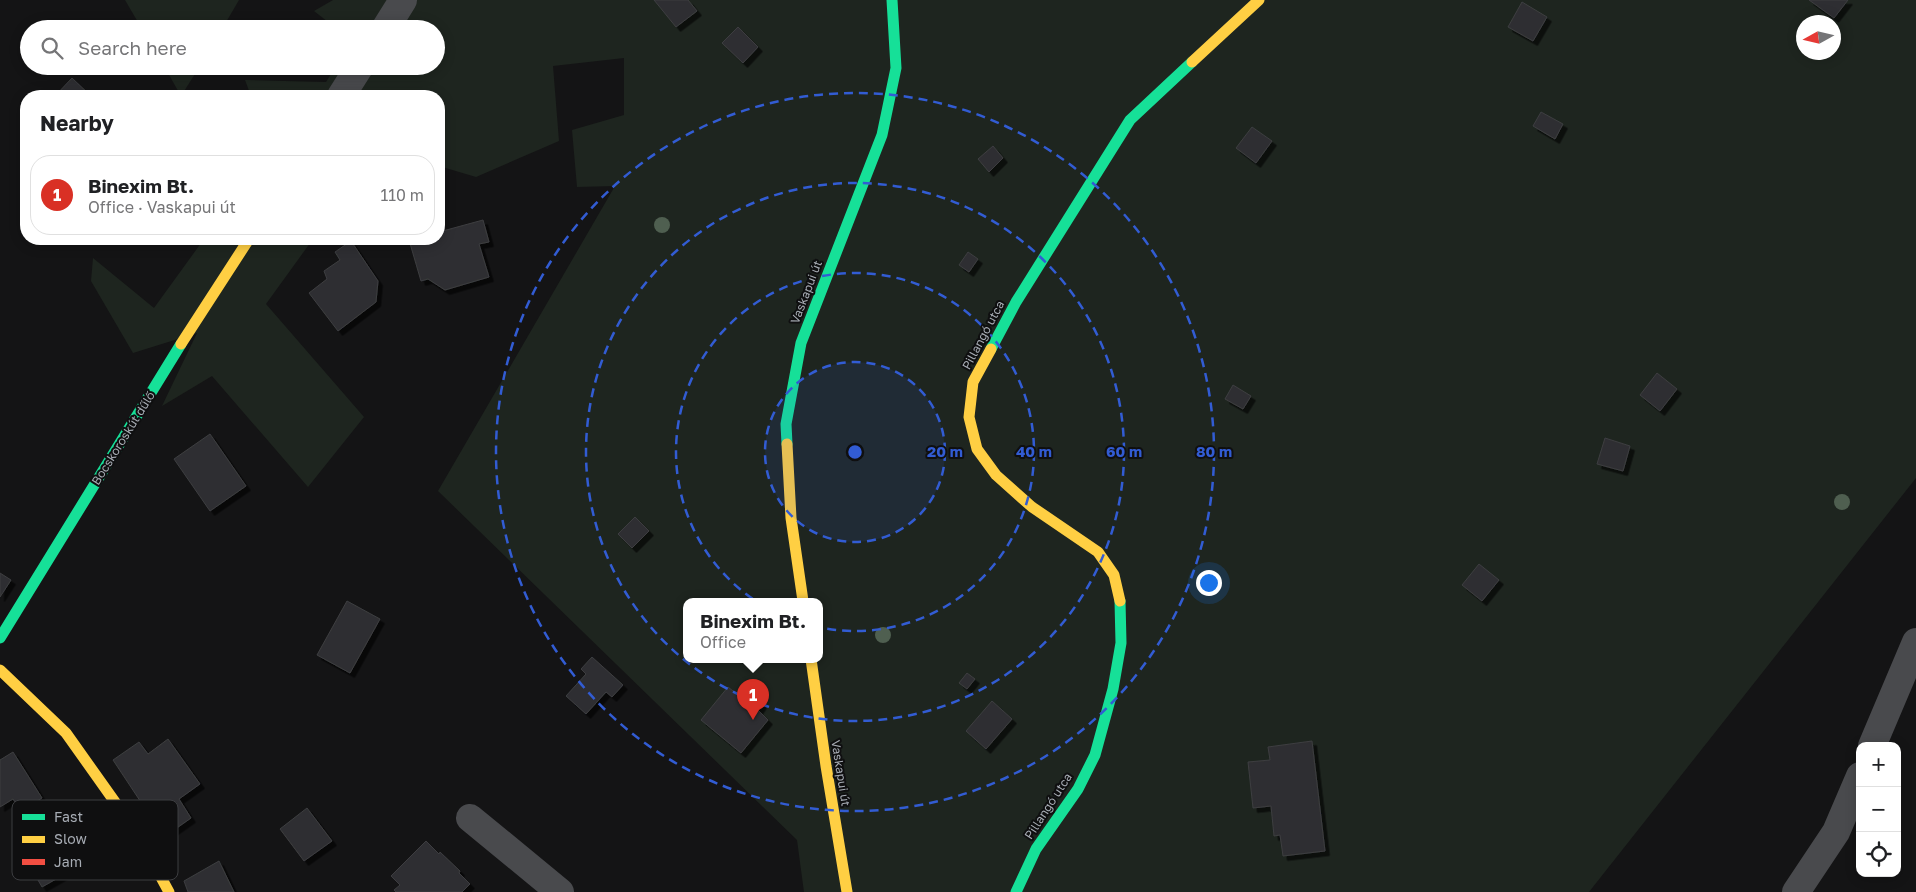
<!DOCTYPE html>
<html lang="en">
<head>
<meta charset="utf-8">
<style>
	:root { --surface:#fff; --page:#f6f6f6; --text:#202124; --muted:#757577; --line:#e0e0e0; --accent:#d93025 }
	body { margin:0; font-family:"Golos Text",sans-serif; background:var(--page); color:var(--text) }
	.controls { position:absolute; right:15px; bottom:15px; display:grid; overflow:hidden; border-radius:10px; box-shadow:0 2px 12px #0003 }
	.controls button { width:45px; height:45px; display:grid; place-items:center; padding:0; border:0; border-bottom:1px solid var(--line); background:var(--surface); color:var(--text); font:25px sans-serif }
	.compass { position:absolute; left:1796px; top:15px; width:45px; height:45px; border-radius:50%; background:var(--surface); box-shadow:0 2px 12px #0003; rotate:262deg }
	.you { position:absolute; left:1208px; top:582px; width:18px; height:18px; margin:-12px; border:4px solid #fff; border-radius:50%; background:#1a73e8; box-shadow:0 0 0 8px #1a73e833 }
	.badge { display:grid; place-items:center; width:32px; height:32px; border-radius:50%; background:var(--accent); color:#fff; font-size:16px; font-weight:700 }
	.pin { position:absolute; translate:-50% -41px; filter:drop-shadow(0 1px 2px #0008) }
	.pin::after { content:''; position:absolute; top:26px; width:18px; height:15px; background:inherit; clip-path:polygon(0 0,100% 0,50% 100%) }
	.popup { position:absolute; left:683px; top:598px; width:140px; height:65px; box-sizing:border-box; display:grid; place-content:center; border-radius:10px; background:var(--surface); filter:drop-shadow(0 1px 4px #0005); font-size:16px; white-space:nowrap; color:var(--muted) }
	.popup b { font-size:19px; color:var(--text) }
	.popup::after { content:''; position:absolute; left:50%; top:100%; margin-left:-10px; border:10px solid transparent; border-top-color:var(--surface) }
	.list { margin:0; padding:0; list-style:none }
	h2 { display:flex; justify-content:space-between; align-items:center; height:65px; margin:0; padding:0 20px; font-size:21px }
	h2 small { font-size:16px; font-weight:400; color:var(--muted) }
	.list li { display:grid; grid-template-columns:32px 1fr auto; gap:15px; align-items:center; box-sizing:border-box; height:80px; margin:0 10px 10px; padding:0 10px; border:1px solid var(--line); border-radius:20px }
	.list b { display:block; font-size:19px; white-space:nowrap }
	.list p { margin:0; font-size:16px; white-space:nowrap; color:var(--muted) }
	.list em { font-size:16px; font-style:normal; color:var(--muted) }
	.icon { flex:none; width:28px; height:28px; fill:none; stroke:currentColor; stroke-width:2; stroke-linecap:round; stroke-linejoin:round }
	.map { position:relative; flex:none; width:1916px; height:892px; overflow:hidden }
	.search { position:absolute; background:var(--surface); box-shadow:0 2px 12px #0003; left:20px; top:20px; width:425px; height:55px; display:flex; align-items:center; gap:12px; box-sizing:border-box; padding:0 18px; border-radius:28px; color:var(--muted); font-size:19px }
	.panel { position:absolute; background:var(--surface); box-shadow:0 2px 12px #0003; left:20px; top:90px; width:425px; height:155px; border-radius:20px }
	.map>svg:first-child { display:block }
</style>
</head>
<body>
<div class="map">
<svg width="1916" height="892" viewBox="0 0 1916 892">
	<defs>
		<filter id="shadow"><feDropShadow dx="4.5" dy="4.5" stdDeviation="0" flood-color="#0009"/></filter>
	</defs>
	<rect width="100%" height="100%" fill="#141415"/>
	<g fill="#1e251f" fill-rule="evenodd">
		<path d="M125,0H239L222,29H142Z"/>
		<path d="M333,0H1916V478L1589,892H804L797,840L438,491L615,186L577,187L572,130L624,115V58L553,66L559,141L476,177L439,166V96H251L245,80L326,82L336,66H436V29H337L314,11ZM1804,22H1834V52H1804ZM687,601H819V659H687Z"/>
		<path d="M164,66H200L181,96Z"/>
		<path d="M204,239H313L266,304L364,417L308,487L212,376L162,406L197,333L133,353L91,281L93,258L154,308Z"/>
	</g>
	<g fill="#2f2f30" stroke="#3d3e41" filter="url(#shadow)">
		<path d="M654,0H688L697,11L676,27Z"/>
		<path d="M1809,0H1848L1834,18Z"/>
		<path d="M1522,2L1547,17L1533,41L1508,27Z"/>
		<path d="M738,27L758,47L743,63L722,43Z"/>
		<path d="M72,78L91,96H55Z"/>
		<path d="M1541,112L1563,124L1555,139L1533,126Z"/>
		<path d="M1252,127L1272,141L1256,163L1236,148Z"/>
		<path d="M993,146L1003,158L989,172L978,159Z"/>
		<path d="M483,220L489,242L479,244L489,277L445,290L428,279L421,281L409,240L439,239V232Z"/>
		<path d="M351,241L378,281L376,302L338,331L309,293L327,279L324,271L340,260L335,252Z"/>
		<path d="M968,252L978,259L969,272L959,265Z"/>
		<path d="M1657,373L1677,389L1660,411L1640,395Z"/>
		<path d="M1233,385L1251,396L1243,409L1225,399Z"/>
		<path d="M210,434L246,486L210,511L174,459Z"/>
		<path d="M1605,438L1630,446L1623,471L1597,464Z"/>
		<path d="M635,517L649,531L632,548L618,534Z"/>
		<path d="M1479,564L1499,580L1482,601L1462,585Z"/>
		<path d="M0,573L11,580L0,597Z"/>
		<path d="M347,601L380,619L350,673L317,655Z"/>
		<path d="M592,657L623,685L612,697L606,692L586,714L566,696L586,674L581,669Z"/>
		<path d="M967,673L975,679L967,689L959,683Z"/>
		<path d="M728,687L748,703L753,696L762,704L758,710L768,720L741,753L701,720Z"/>
		<path d="M992,701L1012,719L986,749L966,731Z"/>
		<path d="M168,739L200,784L179,799L191,818L164,837L113,760L139,742L148,754Z"/>
		<path d="M1312,741L1325,851L1283,856L1280,835L1274,836L1271,806L1253,808L1248,762L1270,760L1268,747Z"/>
		<path d="M13,752L42,798L21,811L13,799L0,807V760Z"/>
		<path d="M307,808L332,841L304,861L280,829Z"/>
		<path d="M62,820L86,862L42,887L18,845Z"/>
		<path d="M426,841L439,854L440,852L460,871L459,873L470,884L462,892H396L394,890L400,885L391,876Z"/>
		<path d="M219,861L234,892H188L184,881Z"/>
	</g>
	<g fill="none" stroke-linecap="round" stroke-linejoin="round">
		<g stroke="#494a4d" stroke-width="28">
			<path d="M385,29L403,0"/>
			<path d="M341,96L360,66"/>
			<path d="M1872,746L1916,642"/>
			<path d="M470,818L560,892"/>
			<path d="M1796,892L1836,832L1860,776"/>
		</g>
		<g stroke="#16e098" stroke-width="11">
			<path d="M991,349L1016,302L1130,120L1192,62"/>
			<path d="M787,444L786,424L801,343L882,135L896,68L892,0"/>
			<path d="M0,638L181,344"/>
			<path d="M1016,892L1036,849L1078,789L1095,755L1113,689L1121,643L1120,601"/>
		</g>
		<g stroke="#ffcf43" stroke-width="11">
			<path d="M1192,62L1259,0"/>
			<path d="M181,344L249,239"/>
			<path d="M991,349L973,382L969,417L977,449L996,475L1032,507L1098,552L1114,575L1120,601"/>
			<path d="M787,444L791,518L803,601"/>
			<path d="M811,659L826,766L847,892"/>
			<path d="M0,670L66,733L137,833L169,892"/>
		</g>
	</g>
	<g fill="#4f5f50">
		<circle cx="662" cy="225" r="8"/>
		<circle cx="1842" cy="502" r="8"/>
		<circle cx="883" cy="635" r="8"/>
	</g>
	<circle cx="855" cy="452" r="90" fill="#325cd3" fill-opacity=".12"/>
	<g fill="none" stroke="#325cd3" stroke-width="2.5" stroke-dasharray="9 6">
		<circle cx="855" cy="452" r="90"/>
		<circle cx="855" cy="452" r="179"/>
		<circle cx="855" cy="452" r="269"/>
		<circle cx="855" cy="452" r="359"/>
	</g>
	<g text-anchor="middle" dominant-baseline="central" stroke-width="4" stroke-linejoin="round" paint-order="stroke">
		<g font-size="12" fill="#a7acb4" stroke="#0f0f10">
			<text transform="translate(806 292) rotate(-69)">Vaskapui út</text>
			<text transform="translate(983 335) rotate(-62)">Pillangó utca</text>
			<text transform="translate(123 438) rotate(-58)">Bocskoroskút dűlő</text>
			<text transform="translate(841 773) rotate(81)">Vaskapui út</text>
			<text transform="translate(1048 806) rotate(-57)">Pillangó utca</text>
		</g>
	</g>
	<rect x="12" y="800" width="166" height="80" rx="8" fill="#0f0f10" stroke="#3d3e41" stroke-width="1"/>
	<rect x="22" y="814" width="23" height="6" fill="#16e098"/>
	<rect x="22" y="836" width="23" height="7" fill="#ffcf43"/>
	<rect x="22" y="859" width="23" height="6" fill="#f24e42"/>
	<g font-size="14" fill="#a7acb4">
		<text x="54" y="822">Fast</text>
		<text x="54" y="844">Slow</text>
		<text x="54" y="867">Jam</text>
	</g>
	<circle cx="855" cy="452" r="8" fill="#325cd3" stroke="#0f0f10" stroke-width="2.5"/>
	<g font-size="15" text-anchor="middle" font-weight="bold" fill="#325cd3" stroke="#0f0f10" stroke-width="4" stroke-linejoin="round" paint-order="stroke">
		<text x="945" y="457">20 m</text>
		<text x="1034" y="457">40 m</text>
		<text x="1124" y="457">60 m</text>
		<text x="1214" y="457">80 m</text>
	</g>
</svg>
<div class="controls">
<button>+</button>
<button>−</button>
<button><svg class="icon" aria-label="locate" viewBox="0 0 24 24"><circle cx="12" cy="12" r="6"/><path d="M12 2v4M12 18v4M2 12h4M18 12h4"/></svg></button>
</div>
<svg class="compass" viewBox="-18 -18 36 36"><path d="M0-13l5 13h-10z" fill="#e53935"/><path d="M0 13l5-13h-10z" fill="#757577"/></svg>
<div class="you"></div>
<div class="pin badge" style="left:753px;top:720px">1</div>
<div class="popup"><b>Binexim Bt.</b>Office</div>
<div class="search"><svg class="icon" aria-label="search" viewBox="0 0 24 24"><circle cx="10" cy="10" r="6"/><path d="M15 15l6 6"/></svg>Search here</div>
<section class="panel">
<h2>Nearby<small></small></h2>
<ul class="list">
<li><span class="badge">1</span><div><b>Binexim Bt.</b><p>Office · Vaskapui út</p></div><em>110 m</em></li>
</ul>
</section>
</div>
</body>
</html>
